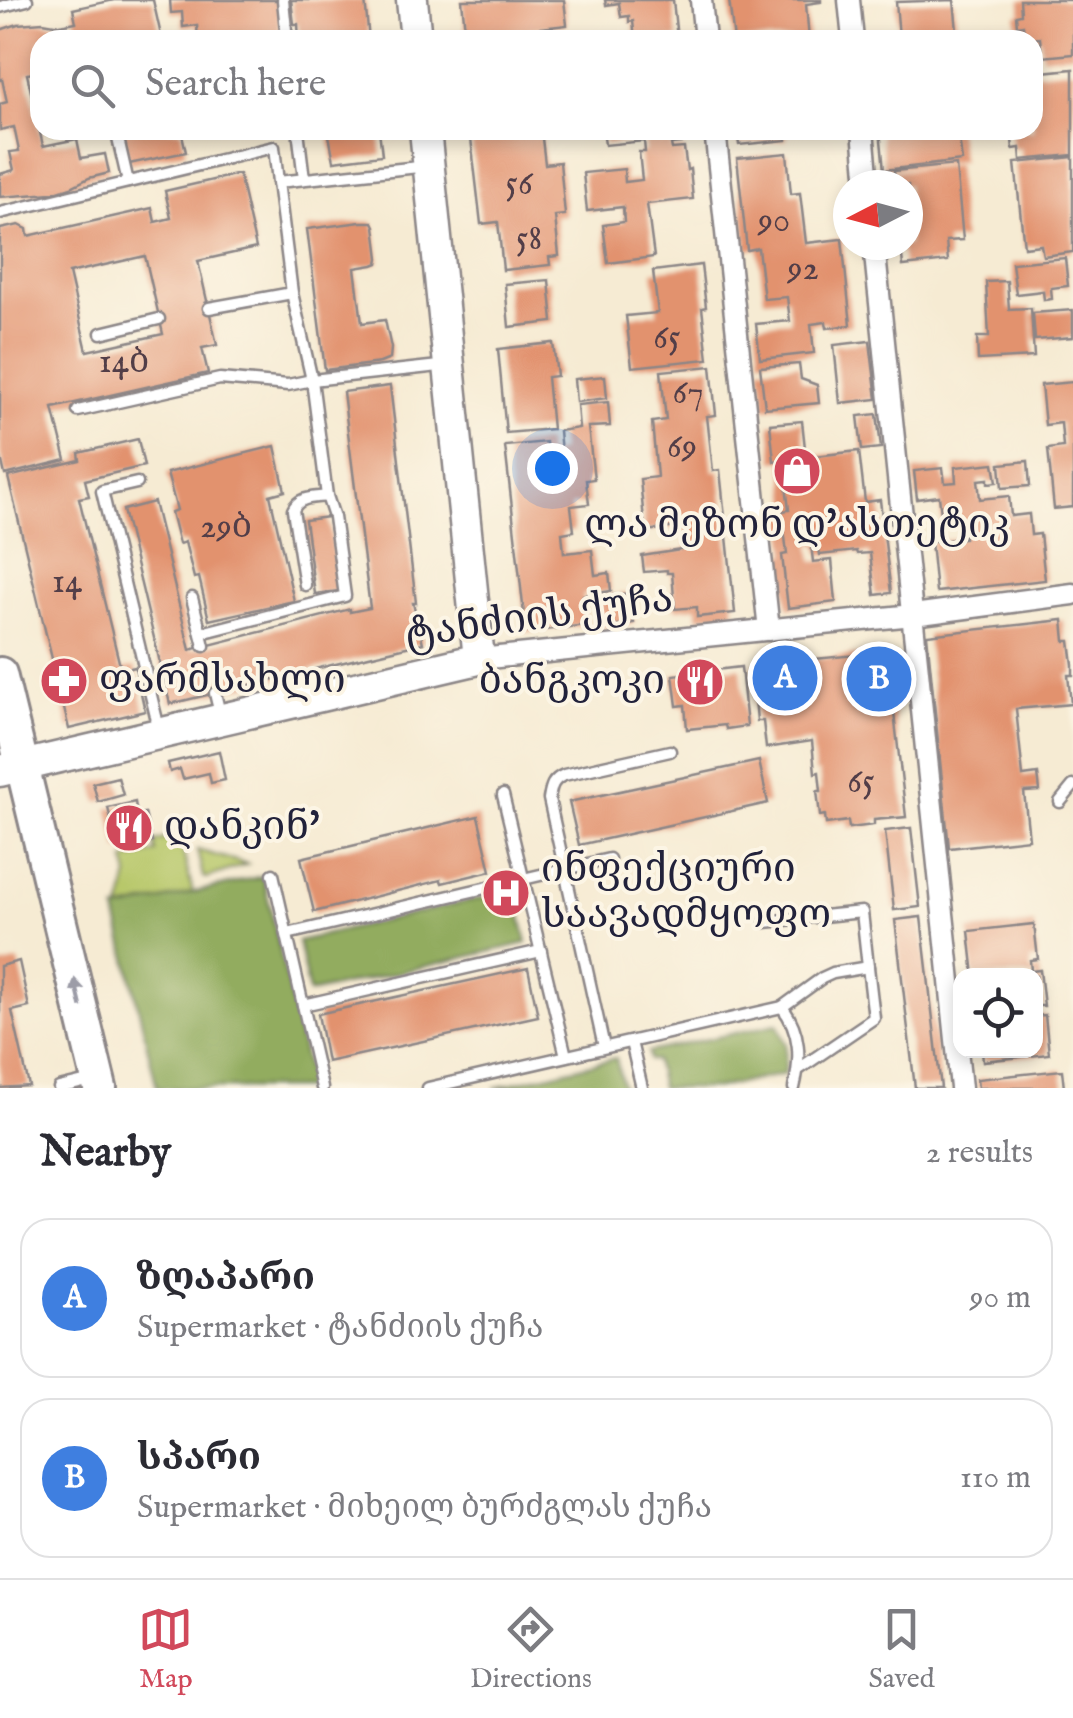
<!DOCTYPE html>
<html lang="en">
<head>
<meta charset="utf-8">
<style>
	:root { --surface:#fff; --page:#f2f2f3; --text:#2b2b33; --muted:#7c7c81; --line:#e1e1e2; --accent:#d1495b }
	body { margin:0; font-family:"IM FELL English","Noto Serif Georgian",serif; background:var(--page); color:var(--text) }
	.controls { position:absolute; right:30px; bottom:30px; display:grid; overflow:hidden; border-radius:20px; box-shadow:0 5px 15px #0003 }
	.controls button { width:90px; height:90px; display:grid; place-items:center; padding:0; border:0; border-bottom:2px solid var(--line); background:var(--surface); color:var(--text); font:50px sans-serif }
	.compass { position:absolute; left:833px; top:170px; width:90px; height:90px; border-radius:50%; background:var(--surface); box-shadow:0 5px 15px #0003; rotate:264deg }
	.you { position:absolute; left:552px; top:468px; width:35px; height:35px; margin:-25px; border:8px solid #fff; border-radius:50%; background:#1a73e8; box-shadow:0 0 0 15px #1a73e833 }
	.badge { display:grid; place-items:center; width:65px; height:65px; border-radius:50%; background:var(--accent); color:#fff; font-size:32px; font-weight:700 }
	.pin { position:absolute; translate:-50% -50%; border:5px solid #fff; box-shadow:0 2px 10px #0006 }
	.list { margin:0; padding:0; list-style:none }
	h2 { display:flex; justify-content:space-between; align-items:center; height:130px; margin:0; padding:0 40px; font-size:42px }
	h2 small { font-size:32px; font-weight:400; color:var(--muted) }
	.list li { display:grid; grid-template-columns:65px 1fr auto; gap:30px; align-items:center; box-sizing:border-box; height:160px; margin:0 20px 20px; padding:0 20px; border:2px solid var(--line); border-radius:30px }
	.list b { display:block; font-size:38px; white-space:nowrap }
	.list p { margin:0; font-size:32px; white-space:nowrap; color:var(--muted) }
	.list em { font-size:32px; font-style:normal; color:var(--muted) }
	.icon { flex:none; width:55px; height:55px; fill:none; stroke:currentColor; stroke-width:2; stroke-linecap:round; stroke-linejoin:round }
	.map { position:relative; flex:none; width:1073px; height:1088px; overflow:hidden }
	.search { position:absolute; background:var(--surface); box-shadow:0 5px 15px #0003; left:30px; right:30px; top:30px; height:110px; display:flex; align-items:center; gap:25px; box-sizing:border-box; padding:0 35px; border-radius:30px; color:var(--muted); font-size:38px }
	.sheet { height:490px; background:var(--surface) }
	nav { display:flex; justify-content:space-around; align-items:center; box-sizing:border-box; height:140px; border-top:2px solid var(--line); background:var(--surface); font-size:28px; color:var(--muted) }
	nav a { display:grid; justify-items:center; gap:5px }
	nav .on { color:var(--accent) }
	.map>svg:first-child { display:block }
</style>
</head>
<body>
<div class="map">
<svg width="1073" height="1088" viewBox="0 0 1073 1088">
	<rect width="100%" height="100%" fill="#fcf5e5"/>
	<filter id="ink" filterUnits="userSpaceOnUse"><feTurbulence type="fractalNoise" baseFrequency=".01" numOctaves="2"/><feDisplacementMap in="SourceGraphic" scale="20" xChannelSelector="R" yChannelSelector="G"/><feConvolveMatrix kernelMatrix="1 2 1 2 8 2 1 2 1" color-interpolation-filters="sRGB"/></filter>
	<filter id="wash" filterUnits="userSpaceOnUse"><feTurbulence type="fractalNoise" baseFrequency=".0048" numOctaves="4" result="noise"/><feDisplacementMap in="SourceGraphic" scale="40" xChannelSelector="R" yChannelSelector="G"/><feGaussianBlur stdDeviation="2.25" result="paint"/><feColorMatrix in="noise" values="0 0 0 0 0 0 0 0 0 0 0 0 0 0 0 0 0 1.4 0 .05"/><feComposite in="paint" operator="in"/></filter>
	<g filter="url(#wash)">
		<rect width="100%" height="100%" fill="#f6ebd3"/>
		<g fill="#b8c86b" stroke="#6d7553" stroke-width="2.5">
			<path d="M179,835L193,893L120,910L129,876L125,860L156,852L154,842Z"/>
			<path d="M197,850L247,864L207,878L203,877Z"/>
		</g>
		<g fill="#92ac5f" stroke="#5a674d" stroke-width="2.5">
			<path d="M263,876L311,1088H157L116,911Z"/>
			<path d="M515,890L527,943L309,993L298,941Z"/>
			<path d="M777,1024L786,1044L785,1074L716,1088H661L655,1060H649L648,1052Z"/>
			<path d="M616,1058L623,1088H494Z"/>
		</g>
		<g id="blocks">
			<g fill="#e2926e" fill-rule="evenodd">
				<path d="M114,0H153L162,40H40V72L27,74L43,146L77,139L81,158L105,154L109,173L89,178L71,187L52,193L0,197V174L14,170L10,152L19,151L14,127L0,130V104L7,102L2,79L0,80V30L18,24L43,22L60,25L76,22L73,9Z"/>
				<path d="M170,0H278L281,40H198L197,25L183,27L182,12L171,13Z"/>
				<path d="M291,0H365L369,40H299L298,24H294Z"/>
				<path d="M462,0H564L567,25L514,31L515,40H466Z"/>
				<path d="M605,0H673L677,39L635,40L633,21L629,22V16L621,17L619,3L606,5Z"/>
				<path d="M729,0H821V2L806,4L809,40H734Z"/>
				<path d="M954,0L957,31L899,37L896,2Z"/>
				<path d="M1020,0H1073V54L1042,57L1040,38L1025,39L1023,25L1017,26L1016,15L1021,14Z"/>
				<path d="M1073,69V155L1021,160L1020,148L1013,149L1011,130H1033V73Z"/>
				<path d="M122,130H181L186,152L129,164Z"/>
				<path d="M328,130H379L382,155L334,161Z"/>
				<path d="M470,130H541L545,164L560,162L565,215L555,216L559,256L549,257L550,265L503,270L498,222L481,224Z"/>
				<path d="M603,130H679L681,143L671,144L672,149L684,148L687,170L690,169L693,199L647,204L654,257L608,263L603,225L624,222L623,207L587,211L583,173L624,169L625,182L642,180L639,152H645L644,141L605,145Z"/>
				<path d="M737,130H786L787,140L739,145Z"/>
				<path d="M880,130H958L962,161L884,170Z"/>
				<path d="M787,153L791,194L800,193L806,243L842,239L851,325L827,328L826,322L811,324L814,353L760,359L756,324L790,321L787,297L764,299L758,248L747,250L737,158Z"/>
				<path d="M1073,157V252L1043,256L1041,245L1024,247L1015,163Z"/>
				<path d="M956,165L963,240L946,241L948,261L903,266L901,245H908V185H895L894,171Z"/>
				<path d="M239,174L256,248L198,261L217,345L202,348L208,373L53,408L66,460L5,475L0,453V229L19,225L27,229L28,236L152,208L155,222L171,218L165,191ZM145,256L163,334L87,351L69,273Z"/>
				<path d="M361,222H373L375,226L379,258L378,263L373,265L355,268L362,323L385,320L391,348L390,359L380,363L325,370L307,229Z"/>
				<path d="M1065,258L1068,286L1051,288L1052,299L1044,300L1043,291L1016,294L1012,263Z"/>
				<path d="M701,265L706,307L702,308L708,359L632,367L626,316L658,313L653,271Z"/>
				<path d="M549,280L553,322L509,327L505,284Z"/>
				<path d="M1007,281L1009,309L1031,308L1034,357L978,360L977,337H989L986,282Z"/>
				<path d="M1073,310V337L1035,340L1033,313Z"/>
				<path d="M870,341L877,399L840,403L834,345Z"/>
				<path d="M553,343L557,376L547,377L552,429L506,433L498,349Z"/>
				<path d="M799,364L801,379L817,385L819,403L765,408L760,367Z"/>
				<path d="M711,366L716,415L707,416L713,471L720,470L735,613L697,617V607L675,609L672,573H667V570L644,572L642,556L687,549L685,526L645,531L640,479L657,477L652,422L666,420L661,371Z"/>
				<path d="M605,376L607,398L576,402L574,379Z"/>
				<path d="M1073,382V507L1054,509L1048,449L1063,447L1061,423L1045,425L1041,385Z"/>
				<path d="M390,386L416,603H413L423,643L170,704L123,510L154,502L190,650L350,609V612L370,608L343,392Z"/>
				<path d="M608,402L610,426L588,427L594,479L586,480L589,504L571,506L574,531L562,533L564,553L592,550L595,575L609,573L611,591L583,595L587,625L526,632L505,446L546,442L547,454L561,452L559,431L579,428L577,405Z"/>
				<path d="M877,414L881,448L862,450L858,416Z"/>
				<path d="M802,421L806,457L859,451L865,502L880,500L891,593L875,595L870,553L857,554L856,551L820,555L818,544H811L813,562L832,560L836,602L788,608L782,555L787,554L782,511L789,510L783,460L774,461L770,424Z"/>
				<path d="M138,439L144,466L85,480L89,496L79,498L121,670L135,667L145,711L69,729L8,477L80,460L79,453Z"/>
				<path d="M275,446L285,491L270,495L294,601L209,620L199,577L194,578L185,542L179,544L171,512L177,510L167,473Z"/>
				<path d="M1028,461L1030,486L1002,488L1000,464Z"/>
				<path d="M994,463L997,482L988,483V479L978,480L980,499L1009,496L1011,516L1029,514L1031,535L1040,534L1045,580L936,592L931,542L964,538L963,521L942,523L939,496L917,499L914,471L943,468L945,483L956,482L955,467Z"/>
				<path d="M328,517L339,591L315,594L305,520Z"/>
				<path d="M630,593L634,623L603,627L599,597Z"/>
				<path d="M1063,620L1065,641H1070L1073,665V675H1068L1071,704L1016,709L1023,776L1038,774L1040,791L1024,792L1029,839L949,848L927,635Z"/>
				<path d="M887,652L906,817L874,820V825L849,828L848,821L826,824L825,815L820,816L817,791H821L819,772L815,773L812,741L766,748L763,721H757L752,665Z"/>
				<path d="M741,667L747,726L726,729L725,725L687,729L685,705L677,706L673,675Z"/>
				<path d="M219,751L225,780L211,783L209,773L183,779L180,769L170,772L168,763Z"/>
				<path d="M759,761L768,803L579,845L569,802Z"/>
				<path d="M118,777L123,795L98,802L93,783Z"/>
				<path d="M135,802L137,814L145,813L152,842L118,850L108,808Z"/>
				<path d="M478,816L491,871L442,883L441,880L314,912L301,858Z"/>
				<path d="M911,828L920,907L894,910L885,831Z"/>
				<path d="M921,917L941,1088H915L899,954L895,920Z"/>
				<path d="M1034,924L1038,959L1030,960L1031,971L1040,970L1044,1006H1036V976H974L969,931Z"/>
				<path d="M19,961L29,1007L12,1011L29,1086L0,1088V966Z"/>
				<path d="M528,968L538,1016L327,1062L318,1014Z"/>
				<path d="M1045,1015L1049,1054L983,1061L982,1050H1036V1016Z"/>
				<path d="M1062,1070L1064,1088H978L977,1079Z"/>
			</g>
		</g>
	</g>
	<g filter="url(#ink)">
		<use href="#blocks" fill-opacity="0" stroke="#8c8687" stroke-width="2.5"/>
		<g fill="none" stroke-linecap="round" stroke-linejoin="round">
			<g stroke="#8c8687" stroke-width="15">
				<g id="service">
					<path d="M283,0L287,40"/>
					<path d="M0,7L27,0"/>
					<path d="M116,130L128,182"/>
					<path d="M298,130L304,179"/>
					<path d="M278,182L292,293L312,380L448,365"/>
					<path d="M0,213L274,147L278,182L428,166"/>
					<path d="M209,308L292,293"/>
					<path d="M101,333L159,319"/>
					<path d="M78,411L220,379L288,385L312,380L327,496L334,517L345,596L201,633"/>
					<path d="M137,483L102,491L160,733"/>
					<path d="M305,585L293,510C299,496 314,498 327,496"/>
					<path d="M192,598L204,646"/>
					<path d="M215,693L220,714"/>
					<path d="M503,795L566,1056"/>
					<path d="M1060,802L1073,786"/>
					<path d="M273,874L322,1088"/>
					<path d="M287,934L609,859"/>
					<path d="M303,1005L541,951"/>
					<path d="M782,1007C801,1031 801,1059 794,1088"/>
					<path d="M631,1042L642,1088"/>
					<path d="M604,1047L549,799C551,787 552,780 564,775L670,751"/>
					<path d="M799,1069L874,1018L868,967"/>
					<path d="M59,1088L92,1080"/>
					<path d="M428,1088L782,1007L822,978L833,973L868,967L862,912L765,922"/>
				</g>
			</g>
			<g stroke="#8c8687" stroke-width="25">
				<g id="minor">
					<path d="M701,0L705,40"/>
					<path d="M849,0L853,40"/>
					<path d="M715,130L769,630"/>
					<path d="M863,130L868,185"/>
					<path d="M874,245L961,1088"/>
					<path d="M479,659L913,615L1073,594"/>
				</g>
			</g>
			<g stroke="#8c8687" stroke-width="35">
				<g id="secondary">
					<path d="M412,0L416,40"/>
					<path d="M0,771L479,659L425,130"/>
				</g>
			</g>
			<g stroke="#8c8687" stroke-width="38">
				<path id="primary" d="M0,674L100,1088"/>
			</g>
			<use href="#service" stroke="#fff" stroke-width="10"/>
			<use href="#minor" stroke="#fff" stroke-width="20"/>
			<use href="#secondary" stroke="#fff" stroke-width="30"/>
			<use href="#primary" stroke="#fff" stroke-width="32"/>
		</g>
		<defs><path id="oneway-solid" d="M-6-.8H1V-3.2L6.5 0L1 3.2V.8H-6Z" transform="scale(2.5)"/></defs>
		<use fill="#9c9ca7" href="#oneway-solid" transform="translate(78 993) rotate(-103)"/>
	</g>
	<defs>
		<g id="shop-disc" transform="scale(2.5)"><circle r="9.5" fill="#d1495b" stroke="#fcf5e5"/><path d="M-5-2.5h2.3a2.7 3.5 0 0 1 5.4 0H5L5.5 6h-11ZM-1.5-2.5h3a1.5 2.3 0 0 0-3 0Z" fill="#fff"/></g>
		<g id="pharmacy-disc" transform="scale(2.5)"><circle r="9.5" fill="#d1495b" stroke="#fcf5e5"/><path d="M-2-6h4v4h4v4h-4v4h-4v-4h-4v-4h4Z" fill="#fff"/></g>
		<g id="restaurant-disc" transform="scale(2.5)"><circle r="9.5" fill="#d1495b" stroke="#fcf5e5"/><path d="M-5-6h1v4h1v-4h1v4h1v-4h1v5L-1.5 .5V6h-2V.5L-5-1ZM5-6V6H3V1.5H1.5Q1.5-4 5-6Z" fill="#fff"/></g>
		<g id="hospital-disc" transform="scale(2.5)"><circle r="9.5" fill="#d1495b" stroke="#fcf5e5"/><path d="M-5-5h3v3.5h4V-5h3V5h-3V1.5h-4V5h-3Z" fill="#fff"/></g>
	</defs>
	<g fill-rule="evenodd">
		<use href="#shop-disc" x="797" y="471"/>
		<use href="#pharmacy-disc" x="64" y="681"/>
		<use href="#restaurant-disc" x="700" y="682"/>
		<use href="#restaurant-disc" x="129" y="828"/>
		<use href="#hospital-disc" x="506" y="893"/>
	</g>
	<g text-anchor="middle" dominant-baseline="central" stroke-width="8" stroke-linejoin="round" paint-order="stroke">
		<g font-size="35" fill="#523e48">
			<text x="519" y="184">56</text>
			<text x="774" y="221">90</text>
			<text x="529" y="239">58</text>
			<text x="803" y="269">92</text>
			<text x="667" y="338">65</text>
			<text x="124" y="362">14ბ</text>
			<text x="688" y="393">67</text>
			<text x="682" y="447">69</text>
			<text x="226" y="527">29ბ</text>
			<text x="67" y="582">14</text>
			<text x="861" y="782">65</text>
		</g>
		<g font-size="40" fill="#22223b" stroke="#fcf5e5" text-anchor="start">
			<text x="797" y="526" text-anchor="middle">ლა მეზონ დ'ასთეტიკ</text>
			<text x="99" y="681">ფარმსახლი</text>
			<text x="665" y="682" text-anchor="end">ბანგკოკი</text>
			<text x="164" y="828">დანკინ'</text>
			<text x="541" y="870">ინფექციური<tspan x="541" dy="46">საავადმყოფო</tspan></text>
		</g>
		<g font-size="40" fill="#22223b" stroke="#fcf5e5">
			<text transform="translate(539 618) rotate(-8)">ტანძიის ქუჩა</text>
		</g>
	</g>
</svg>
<div class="controls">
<button><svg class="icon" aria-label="locate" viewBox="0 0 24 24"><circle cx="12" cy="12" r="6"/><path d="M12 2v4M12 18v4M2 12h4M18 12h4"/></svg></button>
</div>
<svg class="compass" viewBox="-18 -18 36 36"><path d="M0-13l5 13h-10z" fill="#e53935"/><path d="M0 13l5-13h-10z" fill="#7c7c81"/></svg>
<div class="you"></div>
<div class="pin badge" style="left:785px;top:678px;background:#3f7fe0">A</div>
<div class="pin badge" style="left:879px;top:679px;background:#3f7fe0">B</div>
<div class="search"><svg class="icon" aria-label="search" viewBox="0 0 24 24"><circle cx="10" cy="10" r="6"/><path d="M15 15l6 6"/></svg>Search here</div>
</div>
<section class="sheet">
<h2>Nearby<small>2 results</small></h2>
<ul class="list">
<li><span class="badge" style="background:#3f7fe0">A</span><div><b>ზღაპარი</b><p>Supermarket · ტანძიის ქუჩა</p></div><em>90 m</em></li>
<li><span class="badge" style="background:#3f7fe0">B</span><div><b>სპარი</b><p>Supermarket · მიხეილ ბურძგლას ქუჩა</p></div><em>110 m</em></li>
</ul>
</section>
<nav>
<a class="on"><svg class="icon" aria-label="map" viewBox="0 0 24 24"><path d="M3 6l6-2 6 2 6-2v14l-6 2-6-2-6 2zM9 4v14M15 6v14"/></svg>Map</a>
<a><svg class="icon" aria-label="directions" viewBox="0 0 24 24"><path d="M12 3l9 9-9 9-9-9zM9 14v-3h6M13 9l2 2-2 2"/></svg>Directions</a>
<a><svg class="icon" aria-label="saved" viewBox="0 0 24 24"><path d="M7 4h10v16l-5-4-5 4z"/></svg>Saved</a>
</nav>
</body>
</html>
